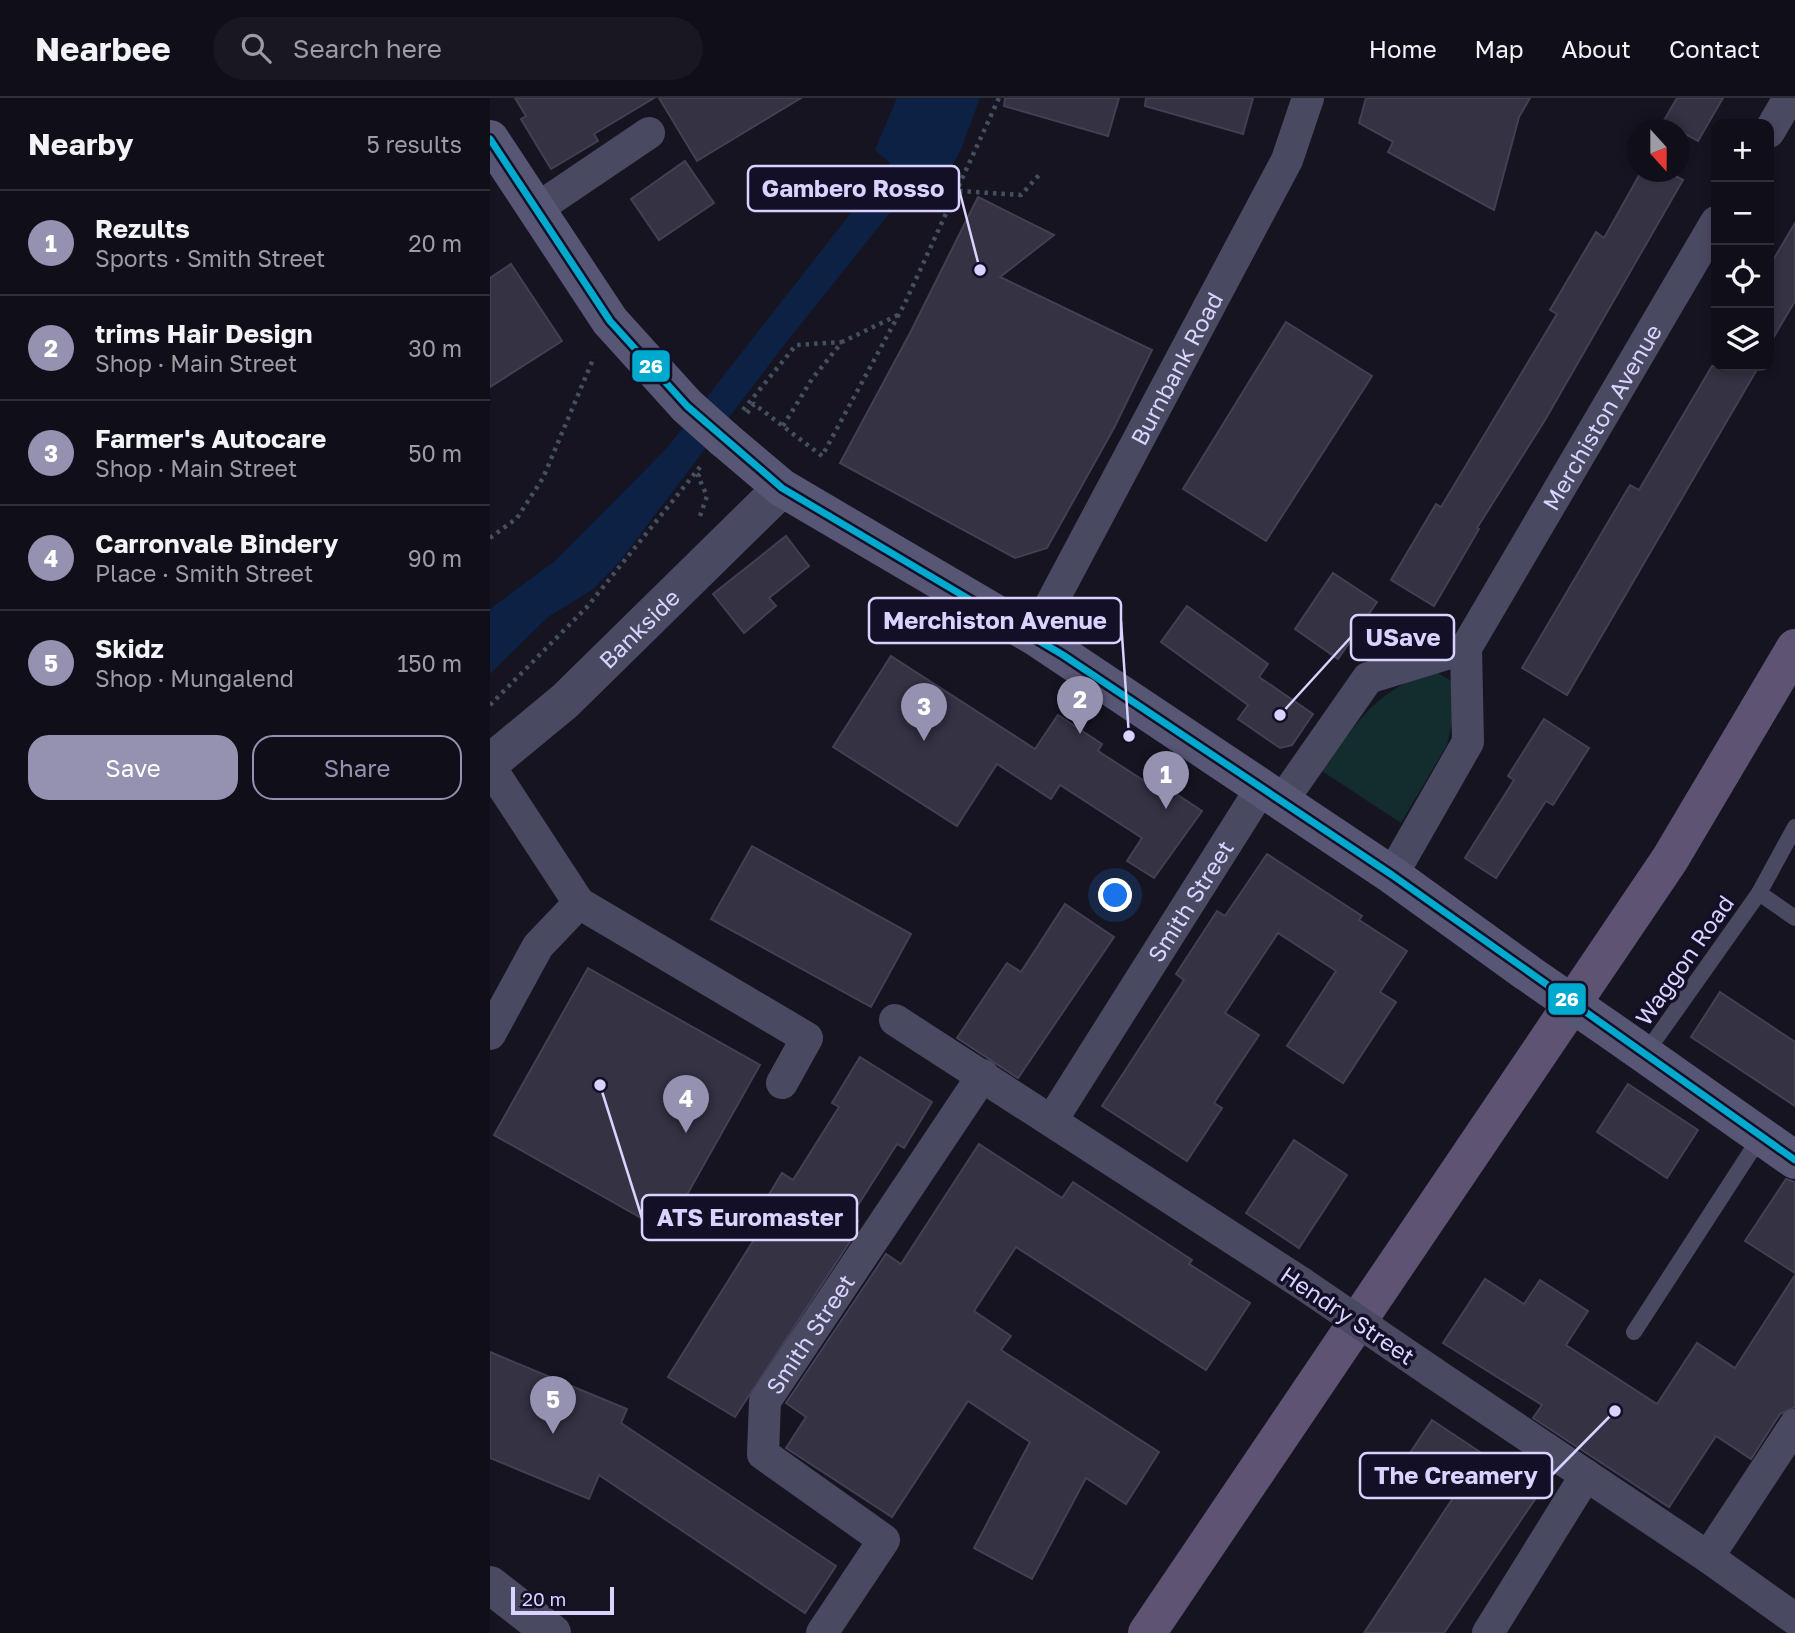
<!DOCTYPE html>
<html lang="en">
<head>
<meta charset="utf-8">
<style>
	:root { --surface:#100f19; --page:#191822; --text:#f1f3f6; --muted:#9c9ca2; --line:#302f38; --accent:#9591b1 }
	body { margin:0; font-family:"Golos Text",sans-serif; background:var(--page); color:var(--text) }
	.controls { position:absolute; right:21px; top:21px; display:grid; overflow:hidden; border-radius:14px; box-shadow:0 4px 10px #0003 }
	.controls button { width:63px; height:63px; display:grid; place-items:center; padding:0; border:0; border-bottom:2px solid var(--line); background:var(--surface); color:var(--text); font:35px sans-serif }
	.compass { position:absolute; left:1137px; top:21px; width:63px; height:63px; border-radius:50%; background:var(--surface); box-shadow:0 4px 10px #0003; rotate:159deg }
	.scale { position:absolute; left:21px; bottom:18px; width:103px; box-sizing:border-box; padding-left:7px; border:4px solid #d9d4ff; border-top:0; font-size:19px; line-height:24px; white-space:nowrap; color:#d9d4ff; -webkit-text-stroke:5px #130f26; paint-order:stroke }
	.you { position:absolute; left:626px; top:798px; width:24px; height:24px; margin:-18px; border:5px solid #fff; border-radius:50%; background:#1a73e8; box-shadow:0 0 0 10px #1a73e833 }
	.badge { display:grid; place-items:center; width:46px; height:46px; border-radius:50%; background:var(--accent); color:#fff; font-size:23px; font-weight:700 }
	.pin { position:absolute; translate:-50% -58px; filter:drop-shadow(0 2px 4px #0008) }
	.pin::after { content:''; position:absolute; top:37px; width:24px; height:21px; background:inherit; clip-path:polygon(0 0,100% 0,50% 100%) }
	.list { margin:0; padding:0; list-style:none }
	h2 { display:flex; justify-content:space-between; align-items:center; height:91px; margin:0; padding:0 28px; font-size:30px }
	h2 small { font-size:23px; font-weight:400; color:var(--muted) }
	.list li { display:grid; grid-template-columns:46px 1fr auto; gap:21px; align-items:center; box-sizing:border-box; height:105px; padding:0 28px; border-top:2px solid var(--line) }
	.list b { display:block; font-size:26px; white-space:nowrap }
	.list p { margin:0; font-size:23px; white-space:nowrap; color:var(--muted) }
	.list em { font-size:23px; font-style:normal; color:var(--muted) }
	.actions { display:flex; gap:14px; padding:21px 28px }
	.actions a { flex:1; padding:16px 0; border:2px solid var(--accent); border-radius:21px; text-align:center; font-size:24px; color:var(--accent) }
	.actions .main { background:var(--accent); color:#fff }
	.icon { flex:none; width:38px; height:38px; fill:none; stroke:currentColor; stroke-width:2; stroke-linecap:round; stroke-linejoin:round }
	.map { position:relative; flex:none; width:1305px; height:1535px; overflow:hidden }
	header { display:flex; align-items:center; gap:42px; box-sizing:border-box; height:98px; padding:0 35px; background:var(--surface); border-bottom:2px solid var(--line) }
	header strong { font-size:33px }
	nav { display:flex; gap:38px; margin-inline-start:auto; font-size:24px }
	.search { width:490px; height:63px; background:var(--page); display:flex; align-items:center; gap:18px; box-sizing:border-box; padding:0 24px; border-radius:38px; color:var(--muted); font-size:26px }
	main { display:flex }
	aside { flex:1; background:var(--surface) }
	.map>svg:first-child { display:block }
</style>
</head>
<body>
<header>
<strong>Nearbee</strong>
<div class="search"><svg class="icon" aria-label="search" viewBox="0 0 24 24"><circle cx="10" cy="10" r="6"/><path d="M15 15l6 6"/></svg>Search here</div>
<nav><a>Home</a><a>Map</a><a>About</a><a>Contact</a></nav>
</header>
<main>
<aside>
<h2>Nearby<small>5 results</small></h2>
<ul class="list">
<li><span class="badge">1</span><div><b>Rezults</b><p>Sports · Smith Street</p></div><em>20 m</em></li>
<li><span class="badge">2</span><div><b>trims Hair Design</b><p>Shop · Main Street</p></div><em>30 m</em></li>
<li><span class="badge">3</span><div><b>Farmer's Autocare</b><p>Shop · Main Street</p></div><em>50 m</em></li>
<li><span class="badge">4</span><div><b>Carronvale Bindery</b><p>Place · Smith Street</p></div><em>90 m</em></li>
<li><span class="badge">5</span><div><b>Skidz</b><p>Shop · Mungalend</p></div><em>150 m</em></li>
</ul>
<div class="actions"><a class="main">Save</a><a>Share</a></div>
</aside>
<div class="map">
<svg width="1305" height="1535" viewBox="0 0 1305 1535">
	<rect width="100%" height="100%" fill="#161421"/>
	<path fill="#132c2d" d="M945,573L963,584V620L957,647L911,725L832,673C867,625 884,592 945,573Z"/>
	<path fill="#0d2144" d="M407,0H490L472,49L448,95L427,81L291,251L127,467L102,492L58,519L0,576V511L66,462L177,350L400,65L385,52Z"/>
	<g fill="#343243" stroke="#433f54" stroke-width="2">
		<path d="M25,0H164L104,36L108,43L61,71L31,21L36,18Z"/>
		<path d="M169,0H311L207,63Z"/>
		<path d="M515,0H629L618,38L514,8Z"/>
		<path d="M656,0H763L753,36L655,8Z"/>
		<path d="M876,0H1040L1029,19L1004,112L898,54L903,44L869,25Z"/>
		<path d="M1187,0H1233L1208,43L1173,24Z"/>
		<path d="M195,63L224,105L169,142L141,101Z"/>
		<path d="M1151,74H1178L1193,82L1055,322L987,430L989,431L944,508L901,482L946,406L951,409L1067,216L1060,212L1106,134L1114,140Z"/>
		<path d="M488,99L564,137L510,179L662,252L624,330L557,450L525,460L350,365L420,235Z"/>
		<path d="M1305,125V203L1279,247V169Z"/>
		<path d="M21,166L72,243L0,289V180Z"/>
		<path d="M796,224L882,278L776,443L693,391Z"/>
		<path d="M1222,268H1269L1077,597L1032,570L1140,387L1149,392Z"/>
		<path d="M296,438L319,468L279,500L286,508L254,535L223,496Z"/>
		<path d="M843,475L887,504L848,561L805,531Z"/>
		<path d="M697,508L778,566L769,579L823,616L802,647L790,650L748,621L758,607L671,544Z"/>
		<path d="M401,558L545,651L568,617L612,646L608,653L659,686L662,680L712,713L664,780L637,763L652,740L570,687L561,701L507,666L467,728L343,649Z"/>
		<path d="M1054,621L1099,650L1063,707L1056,703L1006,780L975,760L1024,682L1018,678Z"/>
		<path d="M262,748L421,836L381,909L221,821Z"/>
		<path d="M777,756L872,818L869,822L917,853L890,894L906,904L853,985L797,948L846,873L788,835L735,915L769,937L724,1005L732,1010L697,1063L612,1008L694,882L686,876L727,813L735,818Z"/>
		<path d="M575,806L624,839L528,980L467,940L517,865L531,874Z"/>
		<path d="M98,870L270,967L176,1134L4,1037Z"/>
		<path d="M1230,894L1305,944V1008L1201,939Z"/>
		<path d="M370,959L442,1004L414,1050L407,1046L361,1118L368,1123L361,1134L365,1136L245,1319L178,1279L275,1124L266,1118L292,1075L303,1082L349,1009L342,1005Z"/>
		<path d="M1138,986L1208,1032L1177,1080L1107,1034Z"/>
		<path d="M804,1042L857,1077L809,1150L756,1115Z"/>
		<path d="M489,1046L572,1100L583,1084L702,1162L699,1166L760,1205L716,1272L526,1149L484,1213L521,1238L511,1252L669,1354L636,1406L596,1380L542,1481L484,1450L540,1344L478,1303L402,1419L296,1350L316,1319L296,1305L396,1156L411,1166Z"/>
		<path d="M1296,1081L1305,1084V1175L1255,1143Z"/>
		<path d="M1305,1177V1309L1290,1316L1261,1361L1226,1338L1179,1409L1043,1320L1052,1307L953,1245L995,1181L1034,1206L1050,1182L1098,1213L1076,1247L1167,1306L1207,1245L1245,1270Z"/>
		<path d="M0,1254L137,1311L131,1325L346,1468L315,1515L109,1377L99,1401L0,1360Z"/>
		<path d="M942,1322L1050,1394L954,1535H874L963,1400L912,1367Z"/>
	</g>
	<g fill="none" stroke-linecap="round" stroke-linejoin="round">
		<g stroke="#44505f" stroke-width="4.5" stroke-dasharray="3.5 5" stroke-linecap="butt">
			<path d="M469,93L531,97L549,77"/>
			<path d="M253,312L306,247L352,244"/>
			<path d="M257,315L264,306L332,358L415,205L509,0"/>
			<path d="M293,328L322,281L352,244L408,217"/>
			<path d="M210,418L217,398L208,378L213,372"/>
			<path d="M0,440L27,420L53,380L104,259"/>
			<path d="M0,607L97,509L210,369"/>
		</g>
		<g stroke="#4a4962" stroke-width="16">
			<path d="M1269,795L1305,729"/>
			<path d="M1155,956L1269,795L1305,820"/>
			<path d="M1144,1234L1271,1038"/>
		</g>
		<g stroke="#4a4962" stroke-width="32">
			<path d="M1279,34L1299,0"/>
			<path d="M45,112L159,35"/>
			<path id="s1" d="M544,538L797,62L818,0"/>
			<path id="s2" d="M976,550L1226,124"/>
			<path d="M0,669L89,805L317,940L292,985"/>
			<path d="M792,703L878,580L976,550L978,644L902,777"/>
			<path d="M405,922L810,1184"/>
			<path d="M0,936L48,848L89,805"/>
			<path id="s3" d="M562,1022L772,689"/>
			<path d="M942,1274L1218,1459L1305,1521"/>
			<path d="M1218,1459L1305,1327"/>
			<path id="s4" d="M332,1535L394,1442L273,1356L275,1303L493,977"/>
			<path d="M998,1535L1096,1377"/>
		</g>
		<g stroke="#4a4962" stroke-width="38">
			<path id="s5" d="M0,665L75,603L292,390"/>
			<path d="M0,1487L62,1535"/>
		</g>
		<g stroke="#575674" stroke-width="38">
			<path d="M0,41L120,223L197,308"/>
			<path d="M234,341L292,390L544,538L902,777L1035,873"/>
			<path d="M1143,948L1305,1062"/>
		</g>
		<path stroke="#5e5373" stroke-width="38" d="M657,1535L1180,761L1305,550"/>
		<path stroke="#4a4962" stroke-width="32" d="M810,1184L942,1274"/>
		<g stroke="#575674" stroke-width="38">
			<path d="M197,308L234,341"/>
			<path d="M1035,873L1143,948"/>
		</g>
		<g stroke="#130f26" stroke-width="12">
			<path id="bus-1" d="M0,41L120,223L197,308L292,390L573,557L902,777L1305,1062"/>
		</g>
		<use href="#bus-1" stroke="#00a9ce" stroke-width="7"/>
	</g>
	<g text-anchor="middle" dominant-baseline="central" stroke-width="7" stroke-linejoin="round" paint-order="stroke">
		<g font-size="23" fill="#d9d4ff" stroke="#130f26">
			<text stroke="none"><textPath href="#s1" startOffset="303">Burnbank Road</textPath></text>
			<text stroke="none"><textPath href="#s2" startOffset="268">Merchiston Avenue</textPath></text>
			<text stroke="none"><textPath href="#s5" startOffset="201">Bankside</textPath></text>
			<text stroke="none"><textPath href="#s3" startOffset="259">Smith Street</textPath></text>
			<text transform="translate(1194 862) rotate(-55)">Waggon Road</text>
			<text transform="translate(858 1217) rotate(34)">Hendry Street</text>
			<text stroke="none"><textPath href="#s4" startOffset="394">Smith Street</textPath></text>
		</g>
	</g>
	<path fill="none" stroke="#d9d4ff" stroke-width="2.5" d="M490 172L469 91M639 638L631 523M790 617L861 539M110 987L152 1120M1125 1313L1062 1377"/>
	<g fill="#d9d4ff" stroke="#130f26" stroke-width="2.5">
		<circle cx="490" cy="172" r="7"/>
		<circle cx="639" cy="638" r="7"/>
		<circle cx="790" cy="617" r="7"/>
		<circle cx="110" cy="987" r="7"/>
		<circle cx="1125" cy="1313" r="7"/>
	</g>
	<g fill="#130f26" stroke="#d9d4ff" stroke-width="2.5">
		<rect x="258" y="68" width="211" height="45" rx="7"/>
		<rect x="379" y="500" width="252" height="45" rx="7"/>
		<rect x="861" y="517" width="103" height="45" rx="7"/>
		<rect x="152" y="1097" width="215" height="45" rx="7"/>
		<rect x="870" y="1355" width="192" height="45" rx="7"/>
	</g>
	<g font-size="24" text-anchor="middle" font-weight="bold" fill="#d9d4ff">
		<text x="363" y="99">Gambero Rosso</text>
		<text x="505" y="531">Merchiston Avenue</text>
		<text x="913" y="548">USave</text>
		<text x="260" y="1128">ATS Euromaster</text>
		<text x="966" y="1386">The Creamery</text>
	</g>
	<g stroke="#130f26" stroke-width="2.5">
		<rect x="141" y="251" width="40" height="34" rx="7" fill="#00a9ce"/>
		<rect x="1057" y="884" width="40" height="34" rx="7" fill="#00a9ce"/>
	</g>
	<g font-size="19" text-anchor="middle" font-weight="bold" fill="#fff">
		<text x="161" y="275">26</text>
		<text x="1077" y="908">26</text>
	</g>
</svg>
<div class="controls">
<button>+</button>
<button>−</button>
<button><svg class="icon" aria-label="locate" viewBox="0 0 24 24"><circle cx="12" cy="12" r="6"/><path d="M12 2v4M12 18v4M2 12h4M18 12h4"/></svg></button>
<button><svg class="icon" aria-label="layers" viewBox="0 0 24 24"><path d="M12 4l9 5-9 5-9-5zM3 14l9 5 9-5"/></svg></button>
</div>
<svg class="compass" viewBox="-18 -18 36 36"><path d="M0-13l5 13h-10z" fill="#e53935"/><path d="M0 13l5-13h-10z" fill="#9c9ca2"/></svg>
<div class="scale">20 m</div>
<div class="you"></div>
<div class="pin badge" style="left:676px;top:711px">1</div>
<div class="pin badge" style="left:590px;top:636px">2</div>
<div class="pin badge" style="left:434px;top:643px">3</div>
<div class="pin badge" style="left:196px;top:1035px">4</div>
<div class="pin badge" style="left:63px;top:1336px">5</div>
</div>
</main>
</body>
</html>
